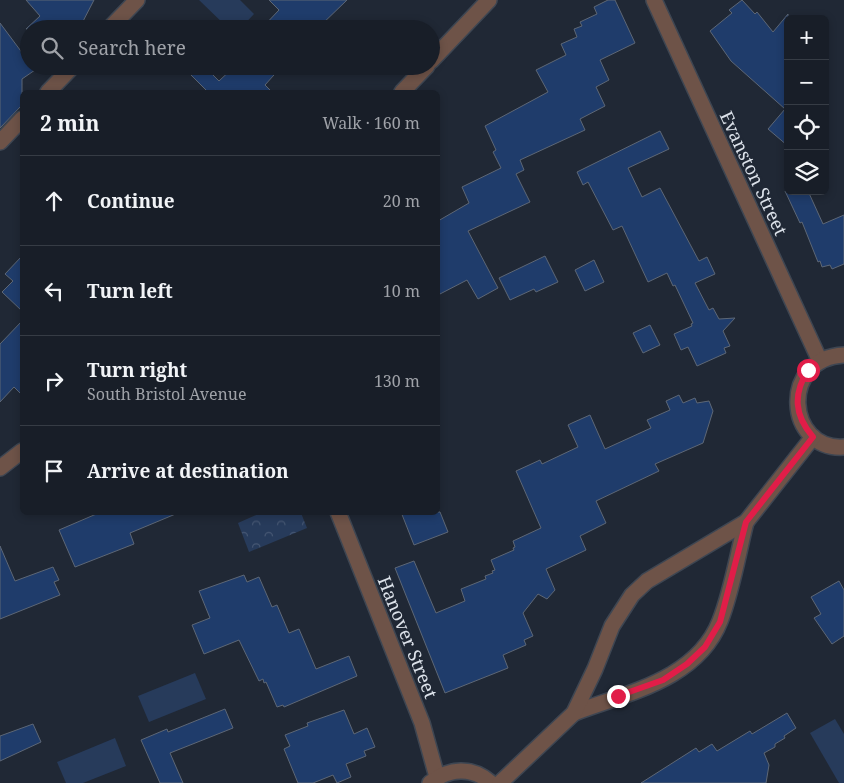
<!DOCTYPE html>
<html lang="en">
<head>
<meta charset="utf-8">
<style>
	:root { --surface:#181e28; --page:#252b34; --text:#f1f3f6; --muted:#9fa2a8; --line:#363c45 }
	body { margin:0; font-family:"Noto Serif",serif; background:var(--page); color:var(--text) }
	.controls { position:absolute; right:15px; top:15px; display:grid; overflow:hidden; border-radius:8px; box-shadow:0 2px 8px #0003 }
	.controls button { width:45px; height:45px; display:grid; place-items:center; padding:0; border:0; border-bottom:1px solid var(--line); background:var(--surface); color:var(--text); font:25px sans-serif }
	.stop { position:absolute; width:15px; height:15px; margin:-11px; border:4px solid #e11d48; border-radius:50%; background:#fff }
	.stop.end { background:#e11d48; border-color:#fff; box-shadow:0 1px 5px #0008 }
	.list { margin:0; padding:0; list-style:none }
	h2 { display:flex; justify-content:space-between; align-items:center; height:65px; margin:0; padding:0 20px; font-size:21px }
	h2 small { font-size:16px; font-weight:400; color:var(--muted) }
	.list li { display:grid; grid-template-columns:32px 1fr auto; gap:15px; align-items:center; box-sizing:border-box; height:90px; padding:0 20px; border-top:1px solid var(--line) }
	.list b { display:block; font-size:19px; white-space:nowrap }
	.list p { margin:0; font-size:16px; white-space:nowrap; color:var(--muted) }
	.list em { font-size:16px; font-style:normal; color:var(--muted) }
	.icon { flex:none; width:28px; height:28px; fill:none; stroke:currentColor; stroke-width:2; stroke-linecap:round; stroke-linejoin:round }
	.map { position:relative; flex:none; width:844px; height:783px; overflow:hidden }
	.search { position:absolute; background:var(--surface); box-shadow:0 2px 8px #0003; left:20px; top:20px; width:420px; height:55px; display:flex; align-items:center; gap:12px; box-sizing:border-box; padding:0 18px; border-radius:28px; color:var(--muted); font-size:19px }
	.panel { position:absolute; background:var(--surface); box-shadow:0 2px 8px #0003; left:20px; top:90px; width:420px; height:425px; border-radius:8px }
	.map>svg:first-child { display:block }
</style>
</head>
<body>
<div class="map">
<svg width="844" height="783" viewBox="0 0 844 783">
	<defs>
		<pattern id="park-crowns" width="20" height="18" patternUnits="userSpaceOnUse" patternTransform="scale(1.25)"><rect width="20" height="18" fill="#273b5b"/><path d="M2 6a3 3 0 1 1 6 0M12 15a3 3 0 1 1 6 0" fill="none" stroke="#465773"/></pattern>
	</defs>
	<rect width="100%" height="100%" fill="#202835"/>
	<path fill="url(#park-crowns)" d="M263,512L301,513L307,528L249,552L238,523Z"/>
	<g fill="#273b5b">
		<path d="M199,0H240L254,14L240,29H229Z"/>
		<path d="M195,673L206,699L149,722L138,696Z"/>
		<path d="M835,719L844,734V783H839L810,733Z"/>
		<path d="M115,738L126,766L83,783H66L57,762Z"/>
	</g>
	<g fill="#1f3c6b" stroke="#5d6776">
		<path d="M26,0H94L79,29H26L40,16Z"/>
		<path d="M269,0H347L317,29H261L279,10Z"/>
		<path d="M608,0H615L635,43L600,60L609,80L596,87L605,106L580,119L585,130L520,160L524,170L516,174L530,202L468,231L498,288L478,299L467,280L438,295V221L469,203L462,187L501,168L493,152L496,150L485,126L548,92L536,70L566,55L561,44L577,37L574,29L582,26L580,22L597,14L594,7Z"/>
		<path d="M742,0L755,14L757,12L773,32L788,14V146L768,129L785,109L731,61L710,31L732,13L729,10Z"/>
		<path d="M0,23L29,62V66L35,70L22,79V105L0,128Z"/>
		<path d="M182,66H204L219,81L235,66H282L265,85L272,92H208Z"/>
		<path d="M660,131L669,149L628,168L642,197L660,188L699,261L707,257L715,274L695,283L709,310L713,308L719,319L735,318L723,331L730,346L724,348L726,353L697,366L688,347L681,350L674,334L692,326L691,324L693,323L675,285L673,286L667,273L648,282L622,226L613,230L588,182L583,185L577,172Z"/>
		<path d="M785,191H808L823,224L844,215V264L832,269L830,265L822,267L820,261L818,262L802,222L800,223Z"/>
		<path d="M22,256V311L2,292L13,281L5,274Z"/>
		<path d="M545,256L558,282L536,292L534,289L510,300L499,278Z"/>
		<path d="M594,260L604,282L585,291L575,270Z"/>
		<path d="M22,321V395L14,387L0,402V344Z"/>
		<path d="M650,325L660,345L643,353L633,333Z"/>
		<path d="M679,395L683,403L695,398L697,403L709,401L713,411L703,443L655,464L659,471L596,501L606,523L580,536L586,550L546,569L555,590L547,599L538,594L523,613L533,636L524,640L526,645L503,655L508,668L445,693L395,568L414,561L436,613L465,601L461,589L486,579L485,576L493,573L492,571L495,570L491,560L514,550L513,548L515,547L513,541L541,528L516,471L540,460L542,464L578,447L568,425L572,423L590,415L605,449L651,428L647,420L670,410L666,401Z"/>
		<path d="M101,512H178V513L130,533L134,544L75,567L59,530Z"/>
		<path d="M401,512H440L448,532L414,545Z"/>
		<path d="M0,546L15,581L53,567L59,580L54,582L60,595L0,619Z"/>
		<path d="M244,575L247,582L259,577L272,607L277,605L289,633L299,629L316,669L349,656L357,676L284,707L283,705L277,707L266,682L264,683L263,679L259,681L239,640L204,654L192,625L210,618L199,591Z"/>
		<path d="M839,581L844,590V636L832,644L814,618L821,614L811,597Z"/>
		<path d="M225,709L233,728L170,753L183,783H160L141,740L167,729L168,732Z"/>
		<path d="M344,710L354,734L367,728L375,747L364,751L366,756L346,764L351,777L337,783L333,775L313,783H298L284,749L290,746L285,735L308,726L307,723Z"/>
		<path d="M787,713L796,728L784,736L785,738L775,744V747L764,753L769,765L766,783H641L696,748L699,752L712,744L717,751L750,731L752,734Z"/>
		<path d="M33,724L41,742L0,761V736Z"/>
	</g>
	<g fill="none" stroke-linecap="round" stroke-linejoin="round">
		<g stroke="#3e4652" stroke-width="18">
			<g id="minor">
				<path d="M654,0L820,361"/>
				<path d="M109,29L137,0"/>
				<path d="M431,61L489,0"/>
				<path d="M48,92L73,66"/>
				<path d="M402,92L427,66"/>
				<path d="M0,142L22,119"/>
				<path d="M844,355C779,358 786,451 844,447"/>
				<path d="M0,468L22,451"/>
				<path d="M338,512L422,723L437,777"/>
				<path d="M574,713C626,693 697,680 720,621C732,591 738,553 746,522"/>
				<path d="M430,783C449,768 472,766 491,783"/>
				<path d="M500,783L574,713L595,669L612,626L632,595L647,581L746,522L813,437"/>
			</g>
		</g>
		<use href="#minor" stroke="#6e5348" stroke-width="15"/>
	</g>
	<g fill="none" stroke-linecap="round" stroke-linejoin="round">
		<path stroke="#e11d48" stroke-width="6" d="M618,696L663,680L687,664L705,647L720,622L746,522L813,437C794,415 793,394 808,370"/>
	</g>
	<g text-anchor="middle" dominant-baseline="central" stroke-width="4.5" stroke-linejoin="round" paint-order="stroke">
		<g font-size="18" fill="#dce2ea" stroke="#202835">
			<text transform="translate(754 173) rotate(65)">Evanston Street</text>
			<text transform="translate(408 637) rotate(68)">Hanover Street</text>
		</g>
	</g>
</svg>
<div class="controls">
<button>+</button>
<button>−</button>
<button><svg class="icon" aria-label="locate" viewBox="0 0 24 24"><circle cx="12" cy="12" r="6"/><path d="M12 2v4M12 18v4M2 12h4M18 12h4"/></svg></button>
<button><svg class="icon" aria-label="layers" viewBox="0 0 24 24"><path d="M12 4l9 5-9 5-9-5zM3 14l9 5 9-5"/></svg></button>
</div>
<div class="stop" style="left:808px;top:370px"></div>
<div class="stop end" style="left:618px;top:696px"></div>
<div class="search"><svg class="icon" aria-label="search" viewBox="0 0 24 24"><circle cx="10" cy="10" r="6"/><path d="M15 15l6 6"/></svg>Search here</div>
<section class="panel">
<h2>2 min<small>Walk · 160 m</small></h2>
<ul class="list">
<li><svg class="icon" aria-label="ahead" viewBox="0 0 24 24"><path d="M12 20V5M6 11l6-6 6 6"/></svg><div><b>Continue</b></div><em>20 m</em></li>
<li><svg class="icon" aria-label="left" viewBox="0 0 24 24"><path d="M17 20v-9H6M10 6l-5 5 5 5"/></svg><div><b>Turn left</b></div><em>10 m</em></li>
<li><svg class="icon" aria-label="right" viewBox="0 0 24 24"><path d="M7 20v-9h11M14 6l5 5-5 5"/></svg><div><b>Turn right</b><p>South Bristol Avenue</p></div><em>130 m</em></li>
<li><svg class="icon" aria-label="arrive" viewBox="0 0 24 24"><path d="M6 21V4h12l-3 4 3 4H6"/></svg><div><b>Arrive at destination</b></div></li>
</ul>
</section>
</div>
</body>
</html>
